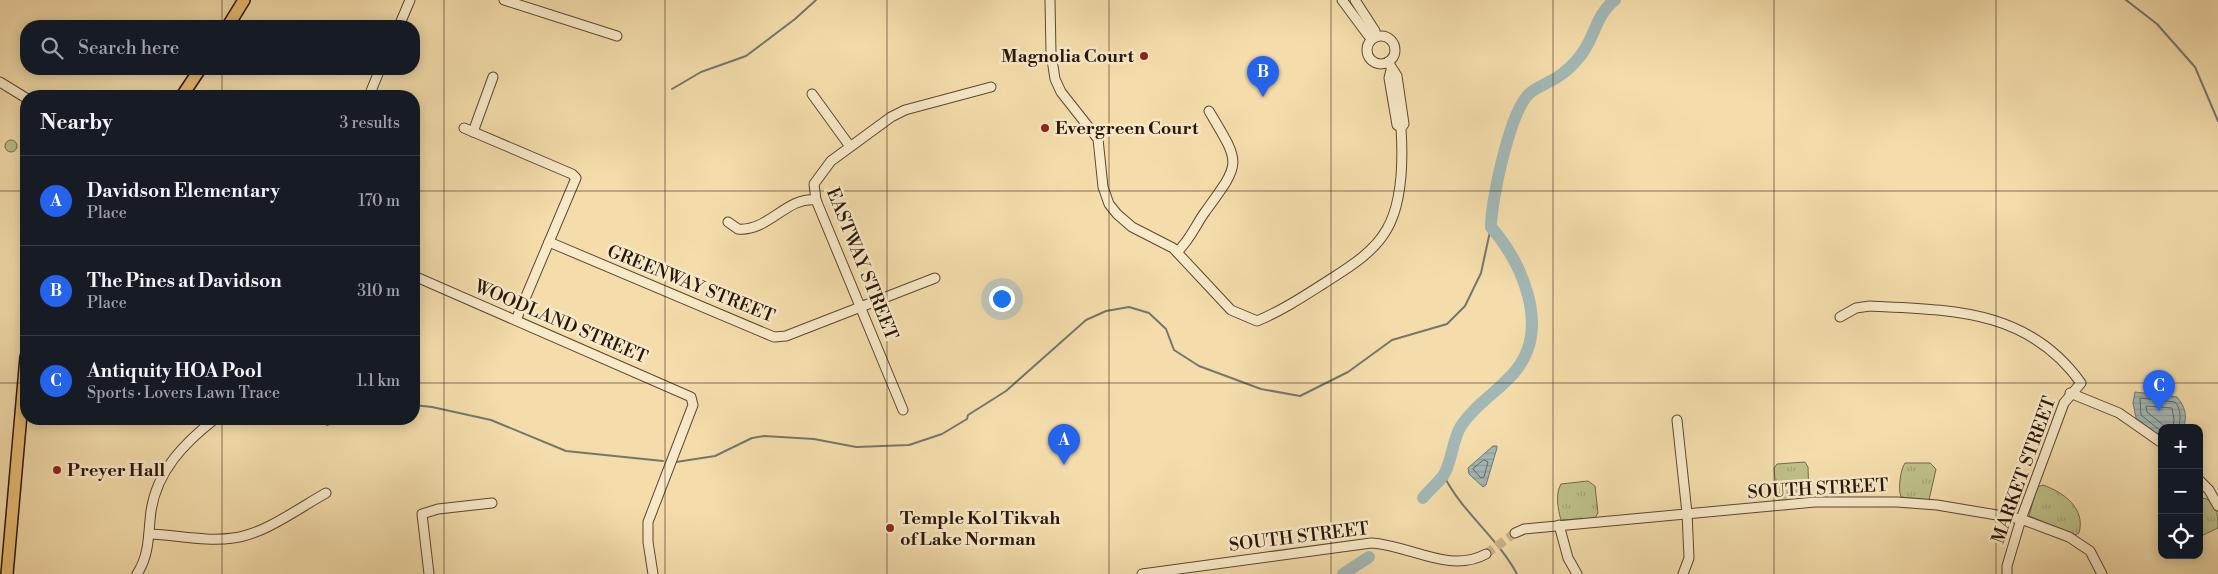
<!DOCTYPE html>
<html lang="en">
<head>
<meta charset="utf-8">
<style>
	:root { --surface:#171b24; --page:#20242c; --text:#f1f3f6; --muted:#9ea1a6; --line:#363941; --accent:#2563eb }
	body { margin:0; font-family:"Libre Bodoni",serif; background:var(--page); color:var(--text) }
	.controls { position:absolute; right:15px; bottom:15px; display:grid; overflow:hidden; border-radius:10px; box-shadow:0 2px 12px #0003 }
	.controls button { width:45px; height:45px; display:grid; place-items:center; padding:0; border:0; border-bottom:1px solid var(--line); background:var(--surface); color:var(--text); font:25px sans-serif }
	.you { position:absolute; left:1001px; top:298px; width:18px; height:18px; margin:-12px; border:4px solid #fff; border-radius:50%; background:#1a73e8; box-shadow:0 0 0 8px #1a73e833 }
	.badge { display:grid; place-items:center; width:32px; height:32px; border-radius:50%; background:var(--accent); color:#fff; font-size:16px; font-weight:700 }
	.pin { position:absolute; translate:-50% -41px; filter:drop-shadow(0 1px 2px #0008) }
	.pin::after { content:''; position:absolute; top:26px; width:18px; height:15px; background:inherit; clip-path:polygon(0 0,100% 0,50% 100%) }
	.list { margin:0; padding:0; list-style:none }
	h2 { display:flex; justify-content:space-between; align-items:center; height:65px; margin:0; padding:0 20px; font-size:21px }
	h2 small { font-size:16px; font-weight:400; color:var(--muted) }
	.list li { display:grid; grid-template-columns:32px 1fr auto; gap:15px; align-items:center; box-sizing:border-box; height:90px; padding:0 20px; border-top:1px solid var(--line) }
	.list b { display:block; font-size:19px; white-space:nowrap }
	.list p { margin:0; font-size:16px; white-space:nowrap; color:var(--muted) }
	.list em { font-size:16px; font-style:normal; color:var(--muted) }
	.icon { flex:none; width:28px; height:28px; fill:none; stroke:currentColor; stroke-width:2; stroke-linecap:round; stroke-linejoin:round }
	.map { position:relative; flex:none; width:2218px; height:574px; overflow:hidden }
	.search { position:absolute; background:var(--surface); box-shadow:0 2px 12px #0003; left:20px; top:20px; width:400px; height:55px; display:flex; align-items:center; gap:12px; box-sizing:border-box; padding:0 18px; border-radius:20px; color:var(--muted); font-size:19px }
	.panel { position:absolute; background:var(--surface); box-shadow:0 2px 12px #0003; left:20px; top:90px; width:400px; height:335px; border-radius:20px }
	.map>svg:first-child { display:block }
</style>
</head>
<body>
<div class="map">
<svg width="2218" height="574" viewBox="0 0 2218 574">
	<defs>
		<pattern id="grass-tufts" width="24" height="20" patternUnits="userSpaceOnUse" patternTransform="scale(1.25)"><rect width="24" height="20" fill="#bdc088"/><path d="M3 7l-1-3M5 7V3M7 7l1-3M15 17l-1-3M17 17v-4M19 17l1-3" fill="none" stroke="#a2a474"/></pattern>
		<pattern id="water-rules" width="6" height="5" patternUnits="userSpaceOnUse" patternTransform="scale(1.25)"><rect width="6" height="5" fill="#a2b8b6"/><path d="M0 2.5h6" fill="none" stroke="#8c9d9b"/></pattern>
	</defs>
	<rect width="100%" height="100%" fill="#f4ddab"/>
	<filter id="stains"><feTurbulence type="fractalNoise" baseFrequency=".004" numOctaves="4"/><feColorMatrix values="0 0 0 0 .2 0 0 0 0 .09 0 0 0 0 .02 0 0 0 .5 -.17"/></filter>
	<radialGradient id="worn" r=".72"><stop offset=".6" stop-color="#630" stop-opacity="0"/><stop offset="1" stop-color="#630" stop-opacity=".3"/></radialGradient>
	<g fill="url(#grass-tufts)" stroke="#736a48">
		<path d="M1805,462L1808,467L1809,498L1780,501L1776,495L1774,468L1777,464Z"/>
		<path d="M1905,463H1930L1936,469L1929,500L1901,497C1898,490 1900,470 1905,463Z"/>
		<path d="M1588,481L1595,486L1598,513L1595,518L1561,520C1558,510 1555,494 1561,484Z"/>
		<path d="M2043,485C2063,492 2086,508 2079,533L2076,535L2029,516L2037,487Z"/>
		<path d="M2204,498C2218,503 2218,516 2218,528L2199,537V501Z"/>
	</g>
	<circle fill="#bdc088" stroke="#736a48" cx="11" cy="146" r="6"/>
	<g fill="url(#water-rules)" stroke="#727770">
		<path d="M2135,392L2177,397C2185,406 2188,417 2183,428H2162V438L2136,418L2133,403Z"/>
		<path d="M1493,446H1497V448L1486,485L1483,487L1469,474L1468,468Z"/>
	</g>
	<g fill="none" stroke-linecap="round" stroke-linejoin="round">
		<g stroke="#66665f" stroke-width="1">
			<path d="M2167,428L2147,412L2146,406L2172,408L2174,419L2173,428"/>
			<path d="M2162,432L2141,415L2140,398L2175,402C2182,410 2180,419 2179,428"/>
			<path d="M1484,460L1488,462L1484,477L1481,478L1473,469Z"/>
		</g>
		<g stroke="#727770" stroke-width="2">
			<path d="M2126,0L2157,24L2195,67L2218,121"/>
			<path d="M672,89L701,72L746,56L795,19L816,0"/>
			<path d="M414,405L432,407L491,420L566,451L663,461"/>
			<path d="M327,425L341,419"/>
			<path d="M676,462L715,456L752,438L764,436L814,439L856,447L909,445L942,434L967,419L968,415L1006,391L1086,320L1106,311L1129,307L1149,313L1166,329L1174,350L1199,366L1261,389L1300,396L1348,372L1392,340L1447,324L1465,306L1481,273L1491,227"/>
			<path d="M1444,476C1462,512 1497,537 1517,574"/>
		</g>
		<g stroke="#a2b8b6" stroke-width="12">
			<path d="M1423,498C1429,490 1438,483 1443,476C1452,463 1452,440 1461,426C1476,403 1501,390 1517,369C1550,326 1522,263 1491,227C1491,201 1510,110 1530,93C1537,87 1548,83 1556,78C1566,72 1574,64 1581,55C1595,37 1596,14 1615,0"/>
			<path d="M1343,574L1369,557"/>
		</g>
		<path stroke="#cbb58a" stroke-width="9" stroke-dasharray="9 4.5" stroke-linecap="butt" d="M1486,554L1515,533"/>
		<g stroke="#5c4731" stroke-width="11">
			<g id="minor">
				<path d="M504,0L617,36"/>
				<path d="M1050,0L1051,53L1055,79L1061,92L1098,139L1103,187L1109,204L1117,214L1132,227L1173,248L1231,310L1257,321C1281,311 1301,298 1323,284C1346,269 1373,254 1387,229C1403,201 1403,159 1401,128L1404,124L1397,76L1388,62"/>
				<path d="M1342,0L1368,35L1374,36"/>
				<path d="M1355,0L1375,31V37"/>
				<path d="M399,26L410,0"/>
				<circle cx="1381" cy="50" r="14"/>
				<path d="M1391,70L1389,78L1397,125L1401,128"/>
				<path d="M0,82L26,98"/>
				<path d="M812,94L849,145"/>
				<path d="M369,96L380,69"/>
				<path d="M464,128L572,174L576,178L516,320"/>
				<path d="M473,132L493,77"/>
				<path d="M728,222L738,229C768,232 787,196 816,200"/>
				<path d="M549,242L774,337L786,336L935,278"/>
				<path d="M1177,252C1190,240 1195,226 1205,212C1242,161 1241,165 1209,111"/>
				<path d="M414,276L691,397L693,405L648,522V542L653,574"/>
				<path d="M1840,317L1856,308L1870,306C1952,310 2028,309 2081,383L2064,403L2021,519L2007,566V574"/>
				<path d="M2070,393L2119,413L2162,443"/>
				<path d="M903,410L816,200L814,184L831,161L891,117L905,110L991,87"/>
				<path d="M1677,420L1687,513L1689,558L1683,574"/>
				<path d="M2199,480L2209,490L2218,506"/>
				<path d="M1559,525L1568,558L1577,574"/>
				<path d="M1515,533L1524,529L1815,502H1897L1937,505L2021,519L2069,537L2090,551L2102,574"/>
				<path d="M149,534C177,535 206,542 233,538C263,535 299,508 326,493"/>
				<path d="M137,574C150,554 148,534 151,511C157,471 184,443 215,419"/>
				<path d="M429,574L422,514L438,509L492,503"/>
				<path d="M1142,574L1371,543C1410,545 1449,574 1486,554"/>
			</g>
		</g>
		<g stroke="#291508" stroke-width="14">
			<g id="major">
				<path d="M228,26L244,0"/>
				<path d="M182,96L200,69"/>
				<path d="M7,574L26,357"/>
			</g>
		</g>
		<use href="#minor" stroke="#f8e9c8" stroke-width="9"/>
		<use href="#major" stroke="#eabe76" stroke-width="11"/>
	</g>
	<path fill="none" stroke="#291508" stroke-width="1" stroke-opacity="0.55" d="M222,0V26M444,0V574M665,0V574M887,0V574M1109,0V574M1331,0V574M1553,0V574M1774,0V574M1996,0V574M222,69V96M0,191H26M414,191H2218M0,383H26M414,383H2218M222,419V574"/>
	<g fill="#8f2418" stroke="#f8e9c8" stroke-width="2">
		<circle cx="1144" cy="56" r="5"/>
		<circle cx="1045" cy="128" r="5"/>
		<circle cx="57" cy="470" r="5"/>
		<circle cx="890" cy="528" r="5"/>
	</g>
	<g text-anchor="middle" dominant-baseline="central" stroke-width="5" stroke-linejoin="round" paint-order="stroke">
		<g font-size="18" font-weight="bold" fill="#291508" stroke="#f8e9c8" text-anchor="start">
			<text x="1134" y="56" text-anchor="end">Magnolia Court</text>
			<text x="1055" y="128">Evergreen Court</text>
			<text x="67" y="470">Preyer Hall</text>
			<text x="900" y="518">Temple Kol Tikvah<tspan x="900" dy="21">of Lake Norman</tspan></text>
		</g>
		<g font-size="18" fill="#291508" stroke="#f8e9c8">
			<text transform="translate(862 264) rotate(68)">EASTWAY STREET</text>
			<text transform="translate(691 284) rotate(22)">GREENWAY STREET</text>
			<text transform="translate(561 322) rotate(23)">WOODLAND STREET</text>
			<text transform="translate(2024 470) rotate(-70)">MARKET STREET</text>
			<text transform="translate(1818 489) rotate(-3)">SOUTH STREET</text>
			<text transform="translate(1299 537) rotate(-7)">SOUTH STREET</text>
		</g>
	</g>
	<rect width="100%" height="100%" filter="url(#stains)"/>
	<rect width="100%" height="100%" fill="url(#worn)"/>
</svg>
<div class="controls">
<button>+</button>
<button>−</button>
<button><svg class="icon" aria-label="locate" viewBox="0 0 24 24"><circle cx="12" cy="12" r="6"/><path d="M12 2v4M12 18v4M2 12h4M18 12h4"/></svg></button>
</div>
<div class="you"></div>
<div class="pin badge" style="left:1064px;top:465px">A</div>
<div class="pin badge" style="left:1263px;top:97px">B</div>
<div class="pin badge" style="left:2159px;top:411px">C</div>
<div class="search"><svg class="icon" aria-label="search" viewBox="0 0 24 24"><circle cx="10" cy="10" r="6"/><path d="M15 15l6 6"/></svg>Search here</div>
<section class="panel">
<h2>Nearby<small>3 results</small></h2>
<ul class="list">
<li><span class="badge">A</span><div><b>Davidson Elementary</b><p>Place</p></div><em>170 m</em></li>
<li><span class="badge">B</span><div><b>The Pines at Davidson</b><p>Place</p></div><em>310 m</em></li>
<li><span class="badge">C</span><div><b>Antiquity HOA Pool</b><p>Sports · Lovers Lawn Trace</p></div><em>1.1 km</em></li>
</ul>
</section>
</div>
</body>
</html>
